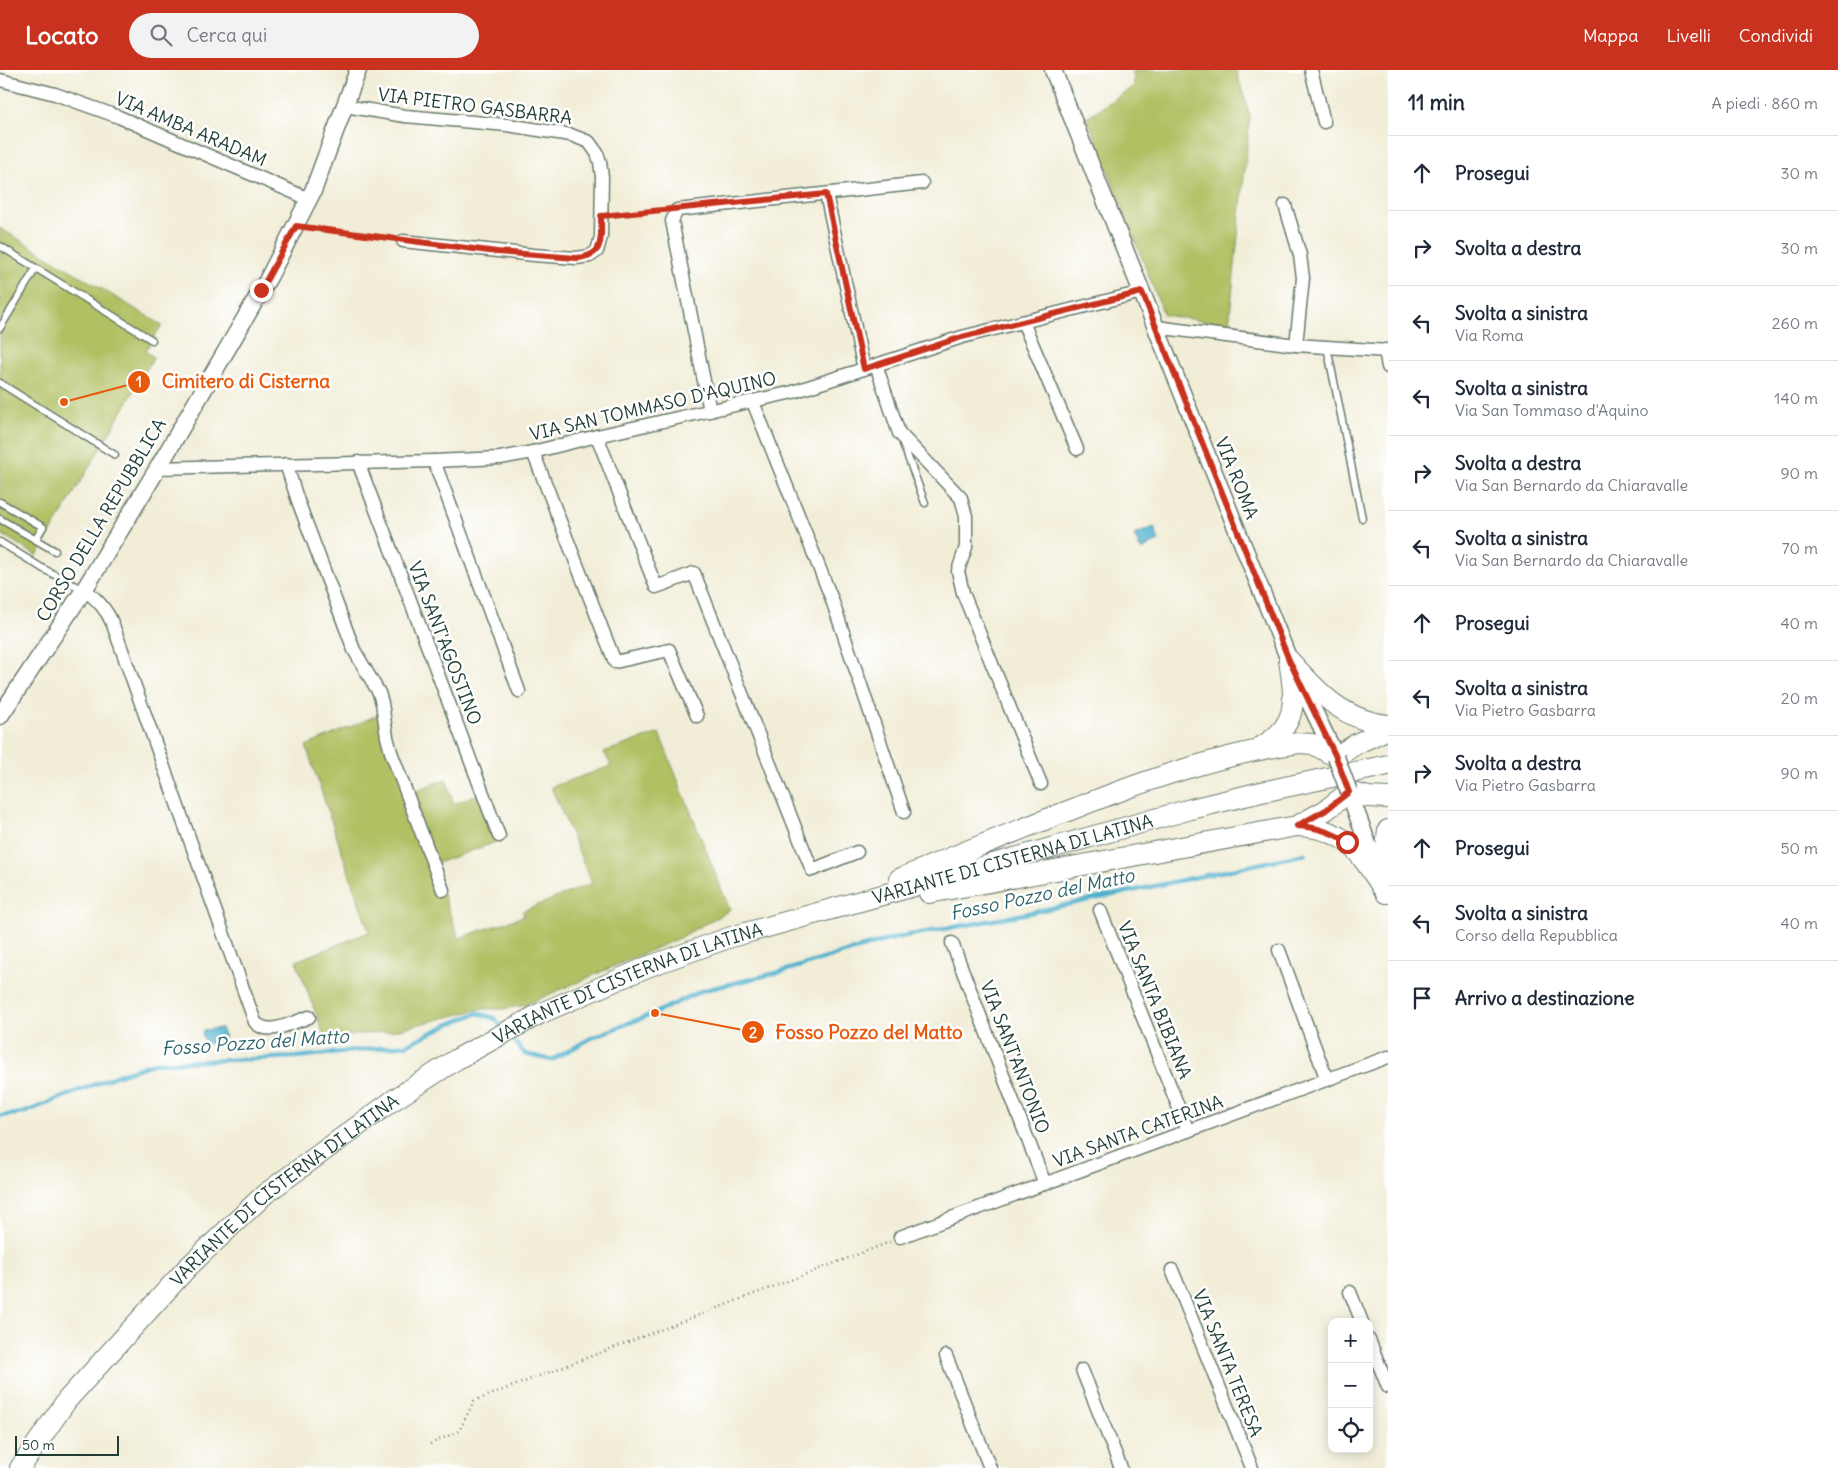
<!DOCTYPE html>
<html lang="it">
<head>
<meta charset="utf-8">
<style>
	:root { --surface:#fff; --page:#f2f2f3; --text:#1f2937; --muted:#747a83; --line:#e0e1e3; --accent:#c8321e }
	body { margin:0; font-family:Delius,sans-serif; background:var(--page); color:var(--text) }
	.controls { position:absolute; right:15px; bottom:15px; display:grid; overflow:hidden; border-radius:10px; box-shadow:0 2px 12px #0003 }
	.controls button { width:45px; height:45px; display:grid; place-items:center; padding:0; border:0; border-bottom:1px solid var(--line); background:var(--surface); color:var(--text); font:25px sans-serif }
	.scale { position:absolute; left:15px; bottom:12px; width:104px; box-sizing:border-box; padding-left:5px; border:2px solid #1f3d34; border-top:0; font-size:14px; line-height:18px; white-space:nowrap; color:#1f3d34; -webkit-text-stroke:4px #fff; paint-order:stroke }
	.stop { position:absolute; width:15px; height:15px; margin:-11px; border:4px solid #c8321e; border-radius:50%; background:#fff }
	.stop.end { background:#c8321e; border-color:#fff; box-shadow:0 1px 5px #0008 }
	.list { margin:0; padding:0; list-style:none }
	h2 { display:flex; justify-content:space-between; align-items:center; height:65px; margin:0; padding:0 20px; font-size:21px }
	h2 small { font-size:16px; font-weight:400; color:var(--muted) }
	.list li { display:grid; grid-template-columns:32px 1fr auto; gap:15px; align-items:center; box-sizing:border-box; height:75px; padding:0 20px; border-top:1px solid var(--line) }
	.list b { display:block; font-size:19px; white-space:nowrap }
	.list p { margin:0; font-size:16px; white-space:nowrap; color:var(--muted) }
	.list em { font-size:16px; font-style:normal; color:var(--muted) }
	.icon { flex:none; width:28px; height:28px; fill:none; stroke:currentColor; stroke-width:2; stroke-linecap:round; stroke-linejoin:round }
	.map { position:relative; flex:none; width:1388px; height:1398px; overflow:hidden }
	header { display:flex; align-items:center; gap:30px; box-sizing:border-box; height:70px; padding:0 25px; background:var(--accent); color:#fff }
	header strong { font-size:24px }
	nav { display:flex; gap:28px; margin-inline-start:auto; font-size:18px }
	.search { width:350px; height:45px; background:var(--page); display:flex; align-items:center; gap:12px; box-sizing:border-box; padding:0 18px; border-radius:28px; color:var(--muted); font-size:19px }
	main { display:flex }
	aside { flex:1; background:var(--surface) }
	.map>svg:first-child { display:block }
</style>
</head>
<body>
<header>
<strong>Locato</strong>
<div class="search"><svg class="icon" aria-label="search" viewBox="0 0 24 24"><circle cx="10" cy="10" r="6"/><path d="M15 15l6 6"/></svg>Cerca qui</div>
<nav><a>Mappa</a><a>Livelli</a><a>Condividi</a></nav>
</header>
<main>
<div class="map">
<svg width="1388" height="1398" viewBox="0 0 1388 1398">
	<rect width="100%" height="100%" fill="#fff"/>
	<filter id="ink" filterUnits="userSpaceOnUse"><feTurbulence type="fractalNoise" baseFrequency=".02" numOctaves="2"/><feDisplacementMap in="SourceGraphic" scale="10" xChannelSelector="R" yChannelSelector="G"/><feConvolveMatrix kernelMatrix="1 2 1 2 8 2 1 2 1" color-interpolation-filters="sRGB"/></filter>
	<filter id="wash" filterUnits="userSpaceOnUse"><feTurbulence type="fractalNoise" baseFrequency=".0096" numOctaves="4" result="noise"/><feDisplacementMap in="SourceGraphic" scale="20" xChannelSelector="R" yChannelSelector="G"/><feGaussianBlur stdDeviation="1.12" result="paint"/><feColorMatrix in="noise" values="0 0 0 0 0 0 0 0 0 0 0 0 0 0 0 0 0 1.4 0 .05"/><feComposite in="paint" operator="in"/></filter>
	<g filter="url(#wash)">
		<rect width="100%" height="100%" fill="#f1edd7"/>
		<g fill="#b1c063" stroke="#687e4c">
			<path d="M1133,0H1236L1250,46L1229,255L1164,245L1087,47L1134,16Z"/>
			<path d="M0,158L162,255L145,281L154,287L37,486L0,463Z"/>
			<path d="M387,641L389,665L411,722L446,709L454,734L478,724L496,772L432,795L459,868L524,846L523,841L592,813L551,717L611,696L604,682L659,663L730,840L677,869L525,935L503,939H481L391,961L325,968L296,891L369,862L306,676Z"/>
		</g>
		<g fill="#4eb0cd" stroke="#367680">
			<path d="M1154,457L1159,471L1150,475L1143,480L1140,479L1134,465Z"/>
			<path d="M221,958L225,967L223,970L210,974L205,972L202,965L203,960Z"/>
		</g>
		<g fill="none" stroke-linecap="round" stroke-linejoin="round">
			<g stroke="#4eb0cd" stroke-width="4.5">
				<path d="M510,966L525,984L552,990L593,967L655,943L701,921L780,902L877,873L904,866L1005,848L1305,784"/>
				<path d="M0,1046L23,1043L118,1005L155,993L297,987L406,975L447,955L478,943L494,948L503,958"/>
			</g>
		</g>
	</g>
	<g filter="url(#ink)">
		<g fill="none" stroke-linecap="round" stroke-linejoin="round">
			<g stroke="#687b6d" stroke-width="9">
				<g id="service">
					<path d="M0,176L152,270"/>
					<path d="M0,258L36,198"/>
					<path d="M1327,277L1362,448"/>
					<path d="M0,313L115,385"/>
					<path d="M902,371L925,433"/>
					<path d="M0,432L43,457L35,470"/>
					<path d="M0,449L55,481"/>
					<path d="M0,472L42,498L83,520"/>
				</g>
			</g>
			<g stroke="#687b6d" stroke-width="15">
				<g id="minor">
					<path d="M1311,0L1324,52"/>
					<path d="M0,10L55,24L119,47L309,129"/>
					<path d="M345,36L405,46L507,55L571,65L589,72L597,83L600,92L602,107L601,167L597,181L590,186L576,188L534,185L403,171"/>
					<path d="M826,124L864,299"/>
					<path d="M1285,135L1300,185L1303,208L1296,275"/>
					<path d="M1023,252L1077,379"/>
					<path d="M1156,257L1296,275L1388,281"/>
					<path d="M1385,280L1388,297"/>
					<path d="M876,295L899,363L961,428L966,446V477L958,501L963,523L1041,714"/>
					<path d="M753,332L831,527L904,742"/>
					<path d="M710,341L672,151L677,140L922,113"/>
					<path d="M597,366L656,517L694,503L812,800L857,782"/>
					<path d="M533,382L615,592L669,580L697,646"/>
					<path d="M434,391L519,621"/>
					<path d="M358,392L499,766"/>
					<path d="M286,394L298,431L354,580L379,623L382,633L387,667L391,682L443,820"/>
					<path d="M158,398L434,391L500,388L533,382L597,366L793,322L962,267L1142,222"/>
					<path d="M84,520C98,529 107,540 113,555L255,952C268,967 293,952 309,947"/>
					<path d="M1100,840L1188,1061"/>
					<path d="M952,873L1045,1114"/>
					<path d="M1279,880L1327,1010"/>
					<path d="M900,1167L1388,987"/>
					<path d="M1172,1200L1252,1398"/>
					<path d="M1350,1222L1362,1252"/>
					<path d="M1369,1270L1388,1317"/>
					<path d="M946,1286L990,1398"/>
					<path d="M1082,1300L1121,1398"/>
				</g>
			</g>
			<g stroke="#687b6d" stroke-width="19">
				<g id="tertiary">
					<path d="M1053,0L1289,590L1336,687"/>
					<path d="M0,646L84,520L158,398L269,207L313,121L358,0"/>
					<path d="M1349,722L1379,805"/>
				</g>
			</g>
			<g stroke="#687b6d" stroke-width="22">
				<g id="primary">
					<path d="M1289,590C1318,622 1342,650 1388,655"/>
					<path d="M1259,678C1300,656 1295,630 1289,590"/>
					<path d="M1297,756C1348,758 1360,784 1386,823"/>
					<path d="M899,809C957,785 1015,761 1073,739C1146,710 1221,684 1299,673L1313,674L1336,687L1356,674L1388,659"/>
					<path d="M929,823L1297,756L1326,740L1349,722L1368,727L1388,728"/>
					<path d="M1386,823V777L1388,760"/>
					<path id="s1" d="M20,1398L67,1330L187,1198L265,1124L392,1031L457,989L539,944L647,897L731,867L1191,739L1257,723L1388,695"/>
				</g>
			</g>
			<g stroke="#687b6d" stroke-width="2.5" stroke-dasharray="1 4" stroke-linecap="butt">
				<path d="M614,145L663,141"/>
				<path d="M310,158L392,169"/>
				<path d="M430,1374L459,1361L474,1331L890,1172"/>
			</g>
			<use href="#service" stroke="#fff" stroke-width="6"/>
			<use href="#minor" stroke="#fff" stroke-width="12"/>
			<use href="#tertiary" stroke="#fff" stroke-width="16"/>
			<use href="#primary" stroke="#fff" stroke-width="20"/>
			<g stroke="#687b6d" stroke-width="19" stroke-linecap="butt">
				<path id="tertiary-bridge" d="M1336,687L1349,722"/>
			</g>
			<use href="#tertiary-bridge" stroke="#fff" stroke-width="16"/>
		</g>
	</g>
	<g fill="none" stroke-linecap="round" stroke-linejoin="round" filter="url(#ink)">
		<path stroke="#c8321e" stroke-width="6" d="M261,220L296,156L497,182L576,188C605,186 601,169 601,146L826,124L864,299L962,267L1142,222L1289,590L1336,687L1349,722L1326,740L1297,756C1316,757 1331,761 1347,772"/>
	</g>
	<g text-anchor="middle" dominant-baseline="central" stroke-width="5" stroke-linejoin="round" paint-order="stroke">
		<g font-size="18" fill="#1f3d34" stroke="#fff">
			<text transform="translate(475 36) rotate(7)">VIA PIETRO GASBARRA</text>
			<text transform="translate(191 59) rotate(23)">VIA AMBA ARADAM</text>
			<text transform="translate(653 336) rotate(-13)">VIA SAN TOMMASO D'AQUINO</text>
			<text transform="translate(1237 408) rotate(68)">VIA ROMA</text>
			<text transform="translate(101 450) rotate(-59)">CORSO DELLA REPUBBLICA</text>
			<text transform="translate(445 573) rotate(69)">VIA SANT'AGOSTINO</text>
			<text stroke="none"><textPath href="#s1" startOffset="1196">VARIANTE DI CISTERNA DI LATINA</textPath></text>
			<text stroke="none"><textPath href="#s1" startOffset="791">VARIANTE DI CISTERNA DI LATINA</textPath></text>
			<text transform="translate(1155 930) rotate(68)">VIA SANTA BIBIANA</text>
			<text transform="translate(1015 987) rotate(69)">VIA SANT'ANTONIO</text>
			<text transform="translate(1138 1061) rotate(-20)">VIA SANTA CATERINA</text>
			<text stroke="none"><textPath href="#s1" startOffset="386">VARIANTE DI CISTERNA DI LATINA</textPath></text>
			<text transform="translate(1228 1293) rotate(68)">VIA SANTA TERESA</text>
		</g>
		<g font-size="19" font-style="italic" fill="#2f656a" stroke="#fff">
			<text transform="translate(1042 824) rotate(-12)">Fosso Pozzo del Matto</text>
			<text transform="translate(255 972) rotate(-4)">Fosso Pozzo del Matto</text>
		</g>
	</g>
	<path fill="none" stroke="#e8590c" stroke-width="2" d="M64 332L139 312M655 943L753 962"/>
	<g fill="#e8590c" stroke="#fff" stroke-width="2">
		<circle cx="64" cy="332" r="5"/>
		<circle cx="655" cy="943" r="5"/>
		<circle cx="139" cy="312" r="12"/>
		<circle cx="753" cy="962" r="12"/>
	</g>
	<g font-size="15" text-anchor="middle" font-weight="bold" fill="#fff">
		<text x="139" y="317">1</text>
		<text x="753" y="968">2</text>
	</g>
	<g font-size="19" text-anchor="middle" font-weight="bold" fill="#e8590c" stroke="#fff" stroke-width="5" stroke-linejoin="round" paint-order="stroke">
		<text x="246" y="318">Cimitero di Cisterna</text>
		<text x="869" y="969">Fosso Pozzo del Matto</text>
	</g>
</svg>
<div class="controls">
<button>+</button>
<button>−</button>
<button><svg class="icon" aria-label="locate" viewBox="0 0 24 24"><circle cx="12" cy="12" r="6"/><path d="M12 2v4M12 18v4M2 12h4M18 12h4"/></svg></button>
</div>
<div class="scale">50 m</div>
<div class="stop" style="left:1347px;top:772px"></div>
<div class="stop end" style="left:261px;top:220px"></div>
</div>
<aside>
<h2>11 min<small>A piedi · 860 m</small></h2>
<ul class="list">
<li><svg class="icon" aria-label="ahead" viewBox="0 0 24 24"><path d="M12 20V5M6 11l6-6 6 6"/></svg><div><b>Prosegui</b></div><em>30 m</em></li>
<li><svg class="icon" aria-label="right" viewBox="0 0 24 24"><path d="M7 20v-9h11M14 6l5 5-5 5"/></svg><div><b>Svolta a destra</b></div><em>30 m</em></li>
<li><svg class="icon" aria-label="left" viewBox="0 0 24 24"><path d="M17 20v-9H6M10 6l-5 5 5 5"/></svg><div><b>Svolta a sinistra</b><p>Via Roma</p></div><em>260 m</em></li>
<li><svg class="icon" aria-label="left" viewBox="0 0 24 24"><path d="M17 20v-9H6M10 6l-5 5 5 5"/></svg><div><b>Svolta a sinistra</b><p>Via San Tommaso d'Aquino</p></div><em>140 m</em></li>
<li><svg class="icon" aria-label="right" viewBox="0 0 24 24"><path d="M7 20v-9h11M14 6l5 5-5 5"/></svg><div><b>Svolta a destra</b><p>Via San Bernardo da Chiaravalle</p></div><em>90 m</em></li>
<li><svg class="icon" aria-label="left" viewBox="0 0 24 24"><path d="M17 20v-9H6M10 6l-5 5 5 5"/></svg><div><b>Svolta a sinistra</b><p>Via San Bernardo da Chiaravalle</p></div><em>70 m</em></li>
<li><svg class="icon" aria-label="ahead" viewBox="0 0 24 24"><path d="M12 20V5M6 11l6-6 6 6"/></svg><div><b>Prosegui</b></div><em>40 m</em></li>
<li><svg class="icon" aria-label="left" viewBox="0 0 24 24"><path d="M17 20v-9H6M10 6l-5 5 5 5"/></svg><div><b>Svolta a sinistra</b><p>Via Pietro Gasbarra</p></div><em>20 m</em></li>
<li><svg class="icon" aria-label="right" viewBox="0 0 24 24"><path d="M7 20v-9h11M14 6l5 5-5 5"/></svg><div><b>Svolta a destra</b><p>Via Pietro Gasbarra</p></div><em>90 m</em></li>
<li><svg class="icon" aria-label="ahead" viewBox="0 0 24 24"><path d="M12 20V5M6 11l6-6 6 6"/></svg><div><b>Prosegui</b></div><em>50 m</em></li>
<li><svg class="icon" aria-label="left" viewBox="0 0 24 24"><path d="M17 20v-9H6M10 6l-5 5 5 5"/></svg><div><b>Svolta a sinistra</b><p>Corso della Repubblica</p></div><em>40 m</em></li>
<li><svg class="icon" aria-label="arrive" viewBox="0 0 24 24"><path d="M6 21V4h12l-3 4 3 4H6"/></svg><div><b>Arrivo a destinazione</b></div></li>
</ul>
</aside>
</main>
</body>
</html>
